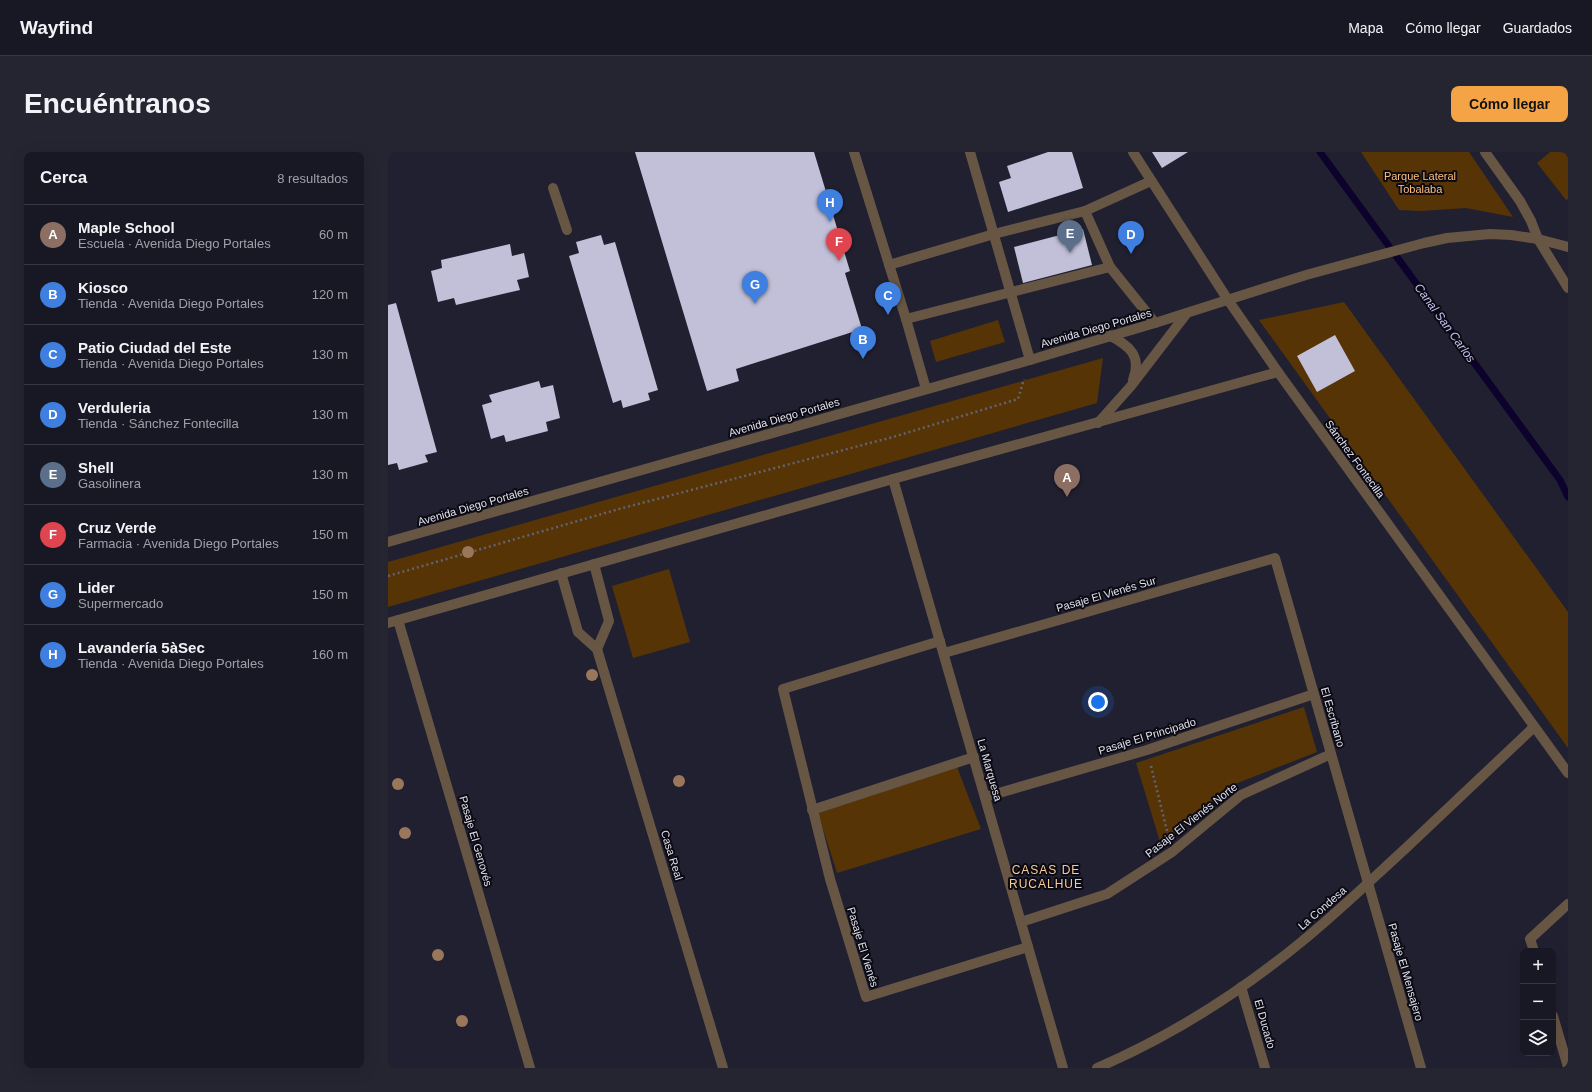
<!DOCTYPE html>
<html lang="es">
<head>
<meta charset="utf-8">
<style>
	:root { --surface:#181825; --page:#252532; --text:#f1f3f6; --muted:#9fa0a7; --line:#363742; --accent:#f4a444 }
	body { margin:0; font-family:Helvetica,sans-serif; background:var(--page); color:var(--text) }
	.controls { position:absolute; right:12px; bottom:12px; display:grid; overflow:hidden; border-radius:8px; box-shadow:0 4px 16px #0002 }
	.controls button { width:36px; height:36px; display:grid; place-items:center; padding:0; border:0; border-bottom:1px solid var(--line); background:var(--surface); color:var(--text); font:20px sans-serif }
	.you { position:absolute; left:710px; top:550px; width:14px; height:14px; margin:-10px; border:3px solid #fff; border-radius:50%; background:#1a73e8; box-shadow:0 0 0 6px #1a73e833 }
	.badge { display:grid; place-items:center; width:26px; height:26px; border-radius:50%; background:var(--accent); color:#fff; font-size:13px; font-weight:700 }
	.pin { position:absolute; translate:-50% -33px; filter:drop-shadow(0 1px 2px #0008) }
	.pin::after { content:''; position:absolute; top:21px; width:14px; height:12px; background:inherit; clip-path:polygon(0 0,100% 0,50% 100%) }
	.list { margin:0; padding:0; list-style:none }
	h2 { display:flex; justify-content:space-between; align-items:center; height:52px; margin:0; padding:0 16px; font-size:17px }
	h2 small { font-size:13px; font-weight:400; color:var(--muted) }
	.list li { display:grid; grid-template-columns:26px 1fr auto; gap:12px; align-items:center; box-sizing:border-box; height:60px; padding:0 16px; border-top:1px solid var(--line) }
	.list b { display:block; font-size:15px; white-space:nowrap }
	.list p { margin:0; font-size:13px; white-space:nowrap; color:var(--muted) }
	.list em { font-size:13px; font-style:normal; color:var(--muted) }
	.icon { flex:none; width:22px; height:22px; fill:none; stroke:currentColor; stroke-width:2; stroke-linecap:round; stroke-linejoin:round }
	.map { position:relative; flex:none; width:1180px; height:916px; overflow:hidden; border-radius:8px }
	header { display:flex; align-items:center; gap:24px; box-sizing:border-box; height:56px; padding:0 20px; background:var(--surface); border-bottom:1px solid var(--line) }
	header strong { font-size:19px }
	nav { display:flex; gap:22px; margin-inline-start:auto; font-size:14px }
	.intro { display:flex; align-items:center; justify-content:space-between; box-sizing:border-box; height:96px; padding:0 24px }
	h1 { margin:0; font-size:28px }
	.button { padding:10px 18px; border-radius:8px; background:var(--accent); color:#111; font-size:14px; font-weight:700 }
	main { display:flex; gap:24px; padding:0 24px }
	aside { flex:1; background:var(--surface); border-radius:8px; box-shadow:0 4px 16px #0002 }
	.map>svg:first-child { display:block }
</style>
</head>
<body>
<header>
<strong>Wayfind</strong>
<nav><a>Mapa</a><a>Cómo llegar</a><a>Guardados</a></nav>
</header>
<div class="intro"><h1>Encuéntranos</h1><a class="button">Cómo llegar</a></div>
<main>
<aside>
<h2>Cerca<small>8 resultados</small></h2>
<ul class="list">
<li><span class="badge" style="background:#8d6e63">A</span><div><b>Maple School</b><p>Escuela · Avenida Diego Portales</p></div><em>60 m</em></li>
<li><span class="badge" style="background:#3f7fe0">B</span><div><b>Kiosco</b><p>Tienda · Avenida Diego Portales</p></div><em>120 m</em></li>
<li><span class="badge" style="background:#3f7fe0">C</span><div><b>Patio Ciudad del Este</b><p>Tienda · Avenida Diego Portales</p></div><em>130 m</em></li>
<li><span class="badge" style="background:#3f7fe0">D</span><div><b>Verduleria</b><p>Tienda · Sánchez Fontecilla</p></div><em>130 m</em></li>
<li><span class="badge" style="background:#5c6f8a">E</span><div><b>Shell</b><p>Gasolinera</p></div><em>130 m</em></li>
<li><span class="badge" style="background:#e0444e">F</span><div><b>Cruz Verde</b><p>Farmacia · Avenida Diego Portales</p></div><em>150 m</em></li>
<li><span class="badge" style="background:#3f7fe0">G</span><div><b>Lider</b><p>Supermercado</p></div><em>150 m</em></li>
<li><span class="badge" style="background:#3f7fe0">H</span><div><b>Lavandería 5àSec</b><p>Tienda · Avenida Diego Portales</p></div><em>160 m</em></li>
</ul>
</aside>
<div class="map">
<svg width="1180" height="916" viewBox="0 0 1180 916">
	<rect width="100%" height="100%" fill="#202031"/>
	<g fill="#563406">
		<path d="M973,0H1081L1125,65L1078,56L1033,59L1011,58Z"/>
		<path d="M1162,0H1180V47L1178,48L1149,11Z"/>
		<path d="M956,150L1180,460V596L871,168Z"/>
		<path d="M610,168L617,190L548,210L542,189Z"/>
		<path d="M715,206L709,251L0,455V410Z"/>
		<path d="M281,417L302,490L245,506L224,434Z"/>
		<path d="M916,555L929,600L847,632L773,693L748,611Z"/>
		<path d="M569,615L593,677L449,721L430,661Z"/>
	</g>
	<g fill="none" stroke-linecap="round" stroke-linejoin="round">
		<path stroke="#0c022c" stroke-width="7" d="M932,0L1172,328L1180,345"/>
	</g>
	<g fill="#c1c0d8">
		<path d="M247,0H426L462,119L457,121L474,177L348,217L351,229L319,239Z"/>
		<path d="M660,0H684L695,36L620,60L611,30L623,26L619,14Z"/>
		<path d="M764,0H800L774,16Z"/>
		<path d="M695,77L704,113L635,131L626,95Z"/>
		<path d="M213,83L216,93L227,90L270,238L260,241L262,248L235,256L233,248L225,251L181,104L191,101L188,90Z"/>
		<path d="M122,92L124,104L136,101L141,125L129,128L132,138L68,153L66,146L50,150L43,119L54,116L53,108Z"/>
		<path d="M8,151L49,300L37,303L40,310L11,318L9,311L0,313V153Z"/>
		<path d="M947,183L967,219L929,240L909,204Z"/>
		<path d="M151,229L153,236L165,233L172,266L158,270L160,279L118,290L116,283L103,287L94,253L104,250L101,243Z"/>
	</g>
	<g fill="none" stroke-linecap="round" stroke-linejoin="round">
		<g stroke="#636372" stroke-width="2.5" stroke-dasharray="2 3" stroke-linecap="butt">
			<path d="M0,424L231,357L505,285L630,247L636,227"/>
			<path d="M763,614L780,683"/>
		</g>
		<g stroke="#685644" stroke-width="10">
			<path d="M466,0L518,167L722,115"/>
			<path d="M582,0L642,208"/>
			<path d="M165,36L179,78"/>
			<path d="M697,59L722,115L767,171"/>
			<path d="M501,113L606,82L697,59L763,29"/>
			<path d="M518,167L538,237"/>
		</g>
		<g stroke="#685644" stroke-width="10">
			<path d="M1097,0L1132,49L1143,69L1150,87L1180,136"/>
			<path d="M505,327L675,916"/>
			<path d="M206,412L221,469L209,497"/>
			<path d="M173,421L190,480L209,497L335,916"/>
			<path d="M10,468L142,916"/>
			<path d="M552,489L395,537L442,727L478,845L640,795"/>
			<path d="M556,501L887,406L1033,916"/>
			<path d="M597,645L759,598L926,542"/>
			<path d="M424,658L586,605"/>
			<path d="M633,770L719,742L784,700L853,643L943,602"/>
			<path d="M1146,799L1142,787L1180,752"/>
			<path d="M853,835L877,916"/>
			<path d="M1165,864L1180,915"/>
			<path d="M709,916C781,885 851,841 912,791C949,761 983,728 1018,696C1060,656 1103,616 1146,575"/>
		</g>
		<g stroke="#685644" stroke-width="10">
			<path d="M745,0L840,148L890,220L1180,621"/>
			<path d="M721,183C742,194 754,204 745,228"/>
			<path d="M710,271L743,234L799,161"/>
			<path d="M0,390L642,208L767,171L918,123L1036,91L1059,86L1102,82L1123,83L1150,87L1180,95"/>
			<path d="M0,471L505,327L890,220"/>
		</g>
	</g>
	<g fill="#9a775a">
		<circle cx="80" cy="400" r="6"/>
		<circle cx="204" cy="523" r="6"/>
		<circle cx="291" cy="629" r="6"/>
		<circle cx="10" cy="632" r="6"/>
		<circle cx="17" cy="681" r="6"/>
		<circle cx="50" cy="803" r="6"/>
		<circle cx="74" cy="869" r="6"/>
	</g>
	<g text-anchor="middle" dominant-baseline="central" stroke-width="4" stroke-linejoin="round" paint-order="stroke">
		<g font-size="11" fill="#febf7b" stroke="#0b0a12">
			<text x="1032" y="24">Parque Lateral<tspan x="1032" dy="13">Tobalaba</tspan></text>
		</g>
		<g font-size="11" fill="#e1e1ed" stroke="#0b0a12">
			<text transform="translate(708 176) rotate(-16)">Avenida Diego Portales</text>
			<text transform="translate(396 265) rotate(-16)">Avenida Diego Portales</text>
			<text transform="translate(967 307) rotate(54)">Sánchez Fontecilla</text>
			<text transform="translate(85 354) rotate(-16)">Avenida Diego Portales</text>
			<text transform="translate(718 442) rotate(-16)">Pasaje El Vienés Sur</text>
			<text transform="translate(945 565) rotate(74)">El Escribano</text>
			<text transform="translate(759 584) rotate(-17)">Pasaje El Principado</text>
			<text transform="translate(602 618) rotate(74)">La Marquesa</text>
			<text transform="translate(803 668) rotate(-38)">Pasaje El Vienés Norte</text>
			<text transform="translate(88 689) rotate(74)">Pasaje El Genovés</text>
			<text transform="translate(284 703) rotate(73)">Casa Real</text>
			<text transform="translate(934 756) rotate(-41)">La Condesa</text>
			<text transform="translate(475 795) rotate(73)">Pasaje El Vienés</text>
			<text transform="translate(1018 820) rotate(74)">Pasaje El Mensajero</text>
			<text transform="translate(877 872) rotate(74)">El Ducado</text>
		</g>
		<g font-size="12" font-style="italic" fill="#c3c2f2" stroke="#0b0a12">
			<text transform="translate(1057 171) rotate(54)">Canal San Carlos</text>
		</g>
		<g font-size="12" letter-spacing="1" fill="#f7ca9b" stroke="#0b0a12">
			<text x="658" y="718">CASAS DE<tspan x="658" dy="14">RUCALHUE</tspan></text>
		</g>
	</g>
</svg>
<div class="controls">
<button>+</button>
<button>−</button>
<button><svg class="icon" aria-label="layers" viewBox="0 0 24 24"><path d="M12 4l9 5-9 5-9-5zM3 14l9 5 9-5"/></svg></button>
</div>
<div class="you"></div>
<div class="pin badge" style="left:679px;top:345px;background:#8d6e63">A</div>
<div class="pin badge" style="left:475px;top:207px;background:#3f7fe0">B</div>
<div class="pin badge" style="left:500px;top:163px;background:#3f7fe0">C</div>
<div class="pin badge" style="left:743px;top:102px;background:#3f7fe0">D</div>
<div class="pin badge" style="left:682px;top:101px;background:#5c6f8a">E</div>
<div class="pin badge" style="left:451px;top:109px;background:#e0444e">F</div>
<div class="pin badge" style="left:367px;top:152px;background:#3f7fe0">G</div>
<div class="pin badge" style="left:442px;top:70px;background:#3f7fe0">H</div>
</div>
</main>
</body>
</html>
